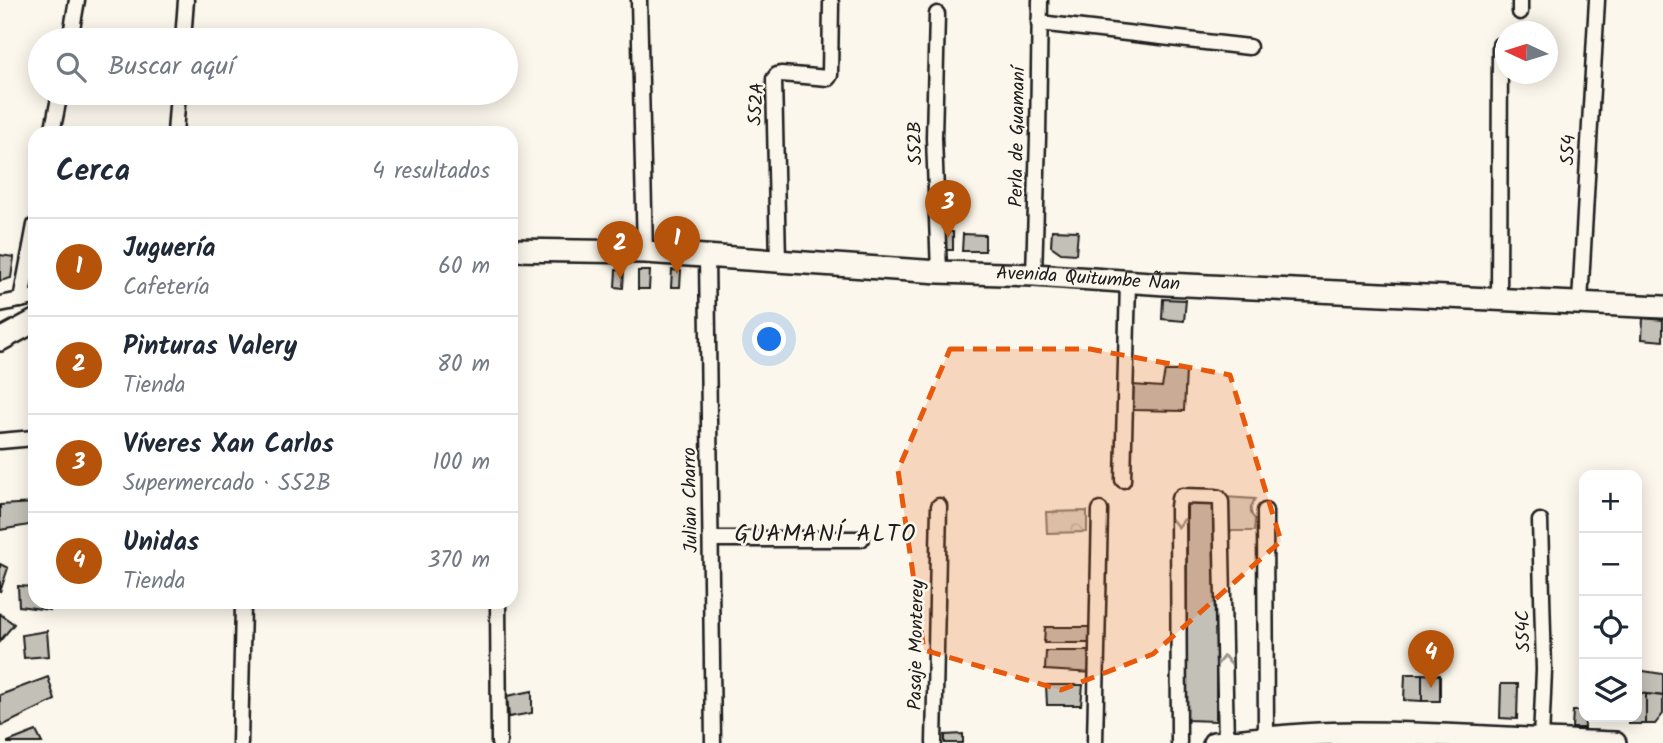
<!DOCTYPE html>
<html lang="es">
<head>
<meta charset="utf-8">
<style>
	:root { --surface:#fff; --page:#f6f6f7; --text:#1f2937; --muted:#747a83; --line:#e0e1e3; --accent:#b45309 }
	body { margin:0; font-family:Kalam,sans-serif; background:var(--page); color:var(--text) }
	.controls { position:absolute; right:21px; bottom:21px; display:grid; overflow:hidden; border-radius:14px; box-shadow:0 4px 18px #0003 }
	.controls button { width:63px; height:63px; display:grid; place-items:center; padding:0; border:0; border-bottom:2px solid var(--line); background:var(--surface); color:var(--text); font:35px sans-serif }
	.compass { position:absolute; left:1495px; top:21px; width:63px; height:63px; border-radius:50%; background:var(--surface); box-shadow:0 4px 18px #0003; rotate:274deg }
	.you { position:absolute; left:770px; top:340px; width:24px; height:24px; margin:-18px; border:5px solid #fff; border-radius:50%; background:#1a73e8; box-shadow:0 0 0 10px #1a73e833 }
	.badge { display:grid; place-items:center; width:46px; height:46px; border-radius:50%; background:var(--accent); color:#fff; font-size:23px; font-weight:700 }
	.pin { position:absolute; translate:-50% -58px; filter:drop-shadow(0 2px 4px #0008) }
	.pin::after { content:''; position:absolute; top:37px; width:24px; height:21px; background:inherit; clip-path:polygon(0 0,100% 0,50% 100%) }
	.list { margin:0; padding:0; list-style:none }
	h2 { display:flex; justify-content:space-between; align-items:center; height:91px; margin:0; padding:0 28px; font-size:30px }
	h2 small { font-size:23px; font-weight:400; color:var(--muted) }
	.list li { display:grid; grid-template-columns:46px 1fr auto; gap:21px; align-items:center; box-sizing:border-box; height:98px; padding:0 28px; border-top:2px solid var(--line) }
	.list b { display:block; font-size:26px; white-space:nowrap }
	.list p { margin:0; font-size:23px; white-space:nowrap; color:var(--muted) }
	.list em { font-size:23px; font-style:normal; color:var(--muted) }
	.icon { flex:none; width:38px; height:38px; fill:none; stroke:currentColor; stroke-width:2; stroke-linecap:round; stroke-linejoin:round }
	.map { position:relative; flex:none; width:1663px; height:743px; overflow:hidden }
	.search { position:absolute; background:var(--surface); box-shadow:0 4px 18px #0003; left:28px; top:28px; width:490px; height:77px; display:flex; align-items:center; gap:18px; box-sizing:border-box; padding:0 24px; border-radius:38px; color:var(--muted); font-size:26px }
	.panel { position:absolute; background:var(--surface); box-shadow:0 4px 18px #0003; left:28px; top:126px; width:490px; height:483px; border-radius:21px }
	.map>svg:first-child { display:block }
</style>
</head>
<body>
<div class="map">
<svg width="1663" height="743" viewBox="0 0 1663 743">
	<defs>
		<pattern id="park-crowns" width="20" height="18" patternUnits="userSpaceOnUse" patternTransform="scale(1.75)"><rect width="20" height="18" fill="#dad7ce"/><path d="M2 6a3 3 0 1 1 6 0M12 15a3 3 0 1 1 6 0" fill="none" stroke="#bab8b0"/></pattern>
	</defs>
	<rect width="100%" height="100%" fill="#fbf7ec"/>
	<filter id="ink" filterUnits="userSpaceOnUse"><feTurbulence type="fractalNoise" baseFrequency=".0143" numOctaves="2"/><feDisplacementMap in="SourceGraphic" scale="14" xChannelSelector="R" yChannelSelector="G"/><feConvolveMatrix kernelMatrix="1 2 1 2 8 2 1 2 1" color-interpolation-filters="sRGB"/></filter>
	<g filter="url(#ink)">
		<path fill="url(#park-crowns)" stroke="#7b7a75" stroke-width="2" d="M1087,511V532L1047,533L1046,512Z"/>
		<path fill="#dad7ce" stroke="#7b7a75" stroke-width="2" d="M1224,497L1255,499C1251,506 1248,512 1255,519L1254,531H1224Z"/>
		<g fill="#c3c0b8" stroke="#1c1c1c" stroke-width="2">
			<path d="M1052,230L1078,231L1076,254L1061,253L1051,246Z"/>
			<path d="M942,232H953V250H945L942,244Z"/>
			<path d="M963,234L985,235V251H962Z"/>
			<path d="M0,255L14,257L11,278L0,281Z"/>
			<path d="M616,270L624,271L623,288L615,287Z"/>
			<path d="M672,270L681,271L680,287H671Z"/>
			<path d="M638,271H650L649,289H638Z"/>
			<path d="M1163,299L1186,300L1184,321L1162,319Z"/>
			<path d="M1643,318L1663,320V341L1642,339Z"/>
			<path d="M1165,371H1186L1184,411L1133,410V385L1162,387Z"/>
			<path d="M1187,500L1217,501L1216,721L1186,720Z"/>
			<path d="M34,503L35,524L0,530V505Z"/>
			<path d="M0,564L8,568L0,592Z"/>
			<path d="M18,586L35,587V602H50V610L19,606Z"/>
			<path d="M0,614L14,624L0,641Z"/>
			<path d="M1045,627H1095L1094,643H1044Z"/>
			<path d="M47,631L49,656L24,658L22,635Z"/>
			<path d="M1046,651H1095L1094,673L1045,670Z"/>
			<path d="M1637,670L1663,674V696L1637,693Z"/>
			<path d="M1405,674H1422V701L1404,700Z"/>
			<path d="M1422,674L1440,675V701H1422Z"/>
			<path d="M48,677L55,700L2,726L0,721V695Z"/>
			<path d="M1501,684H1518L1517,719L1500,718Z"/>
			<path d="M1046,685H1083L1081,705H1047Z"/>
			<path d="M532,691V713L509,717L507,696Z"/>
			<path d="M1637,693L1646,694V724H1629V717H1637Z"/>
			<path d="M1646,694L1663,696V714L1655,724H1646Z"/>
			<path d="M1573,711H1584L1585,728H1572Z"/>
			<path d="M36,731L42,743H8V742Z"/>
			<path d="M963,734V743H945V735Z"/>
		</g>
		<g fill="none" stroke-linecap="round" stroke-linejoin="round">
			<g stroke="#1c1c1c" stroke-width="19">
				<g id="street">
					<path d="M639,0L645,252"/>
					<path d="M1520,0V12"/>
					<path d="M937,14L934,138L939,272"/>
					<path d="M1039,23L1249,47"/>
					<path d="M70,40L77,0"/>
					<path d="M183,40L186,0"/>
					<path d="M52,133L60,93"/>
					<path d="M175,133L178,93"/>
					<path d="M707,256L713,743"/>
					<path d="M778,261L774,79L777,75L781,74L828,78L830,75L831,3"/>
					<path d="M1034,275L1038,137L1040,0"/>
					<path d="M21,300L35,225"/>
					<path d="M1499,300L1500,45"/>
					<path d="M1580,302L1597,0"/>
					<path d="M0,304L35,297"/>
					<path d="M0,441L34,438"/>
					<path d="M1123,480L1128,282"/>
					<path d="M1265,511L1266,737"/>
					<path d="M1540,521L1544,670L1541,740"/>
					<path d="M711,539H861"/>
					<path d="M498,602L499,743"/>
					<path d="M240,743L243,605"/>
					<path d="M934,743L939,506"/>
					<path d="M1095,743L1100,510"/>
					<path d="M1179,743L1178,507L1179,499L1182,496L1216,497L1219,498L1221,502L1226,742"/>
				</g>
			</g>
			<g stroke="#1c1c1c" stroke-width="26">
				<g id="secondary">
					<path id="s1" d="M511,250L645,252L939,272L1034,275L1165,284L1663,307"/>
					<path d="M0,340L35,321"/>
					<path d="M1214,743C1262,738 1310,733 1358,733C1444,733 1530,740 1615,743"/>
				</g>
			</g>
			<use href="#street" stroke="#fbf7ec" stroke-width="14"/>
			<use href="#secondary" stroke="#fbf7ec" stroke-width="21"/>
		</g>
		<defs><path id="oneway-chevron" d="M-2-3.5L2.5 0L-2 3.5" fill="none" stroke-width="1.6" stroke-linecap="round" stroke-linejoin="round" transform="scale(1.75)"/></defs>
		<g stroke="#97948e">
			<use href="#oneway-chevron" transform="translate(1178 523) rotate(90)"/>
			<use href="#oneway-chevron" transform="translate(1224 660) rotate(-91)"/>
		</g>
	</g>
	<path fill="#e8590c" fill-opacity="0.2" stroke="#e8590c" stroke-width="5" stroke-dasharray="14 9" stroke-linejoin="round" d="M950,349H1090L1230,375L1281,541L1153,654L1061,690L924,650L898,470Z"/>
	<g text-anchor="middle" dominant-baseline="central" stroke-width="5" stroke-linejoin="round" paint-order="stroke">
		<g font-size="19" fill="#1c1c1c" stroke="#fbf7ec">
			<text transform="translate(757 104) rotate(-86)">S52A</text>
			<text transform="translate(1018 137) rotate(-89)">Perla de Guamaní</text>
			<text transform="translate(916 143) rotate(-91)">S52B</text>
			<text transform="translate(1569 150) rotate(-87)">S54</text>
			<text stroke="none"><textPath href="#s1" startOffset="578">Avenida Quitumbe Ñan</textPath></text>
			<text transform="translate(691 500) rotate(-91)">Julian Charro</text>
			<text transform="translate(1524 631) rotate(-92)">S54C</text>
			<text transform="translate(917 645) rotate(-89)">Pasaje Monterey</text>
		</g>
		<g font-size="23" letter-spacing="2" fill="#1c1c1c" stroke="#fbf7ec">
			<text x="826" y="535">GUAMANÍ ALTO</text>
		</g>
	</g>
</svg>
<div class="controls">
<button>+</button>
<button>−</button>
<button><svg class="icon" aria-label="locate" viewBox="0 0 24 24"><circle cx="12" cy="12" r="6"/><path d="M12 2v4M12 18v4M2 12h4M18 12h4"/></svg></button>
<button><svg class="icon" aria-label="layers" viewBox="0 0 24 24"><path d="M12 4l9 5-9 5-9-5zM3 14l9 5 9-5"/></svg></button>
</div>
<svg class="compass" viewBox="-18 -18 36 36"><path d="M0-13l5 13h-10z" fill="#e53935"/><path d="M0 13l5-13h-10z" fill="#747a83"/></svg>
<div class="you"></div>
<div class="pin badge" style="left:677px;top:274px">1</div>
<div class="pin badge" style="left:620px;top:279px">2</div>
<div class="pin badge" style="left:948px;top:238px">3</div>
<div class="pin badge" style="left:1431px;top:688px">4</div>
<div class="search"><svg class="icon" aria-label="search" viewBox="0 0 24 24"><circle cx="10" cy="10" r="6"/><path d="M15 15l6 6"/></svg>Buscar aquí</div>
<section class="panel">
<h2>Cerca<small>4 resultados</small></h2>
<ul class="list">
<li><span class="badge">1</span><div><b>Juguería</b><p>Cafetería</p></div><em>60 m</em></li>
<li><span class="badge">2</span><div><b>Pinturas Valery</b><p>Tienda</p></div><em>80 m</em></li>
<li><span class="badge">3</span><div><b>Víveres Xan Carlos</b><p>Supermercado · S52B</p></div><em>100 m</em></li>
<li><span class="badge">4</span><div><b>Unidas</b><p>Tienda</p></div><em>370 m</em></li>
</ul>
</section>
</div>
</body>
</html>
